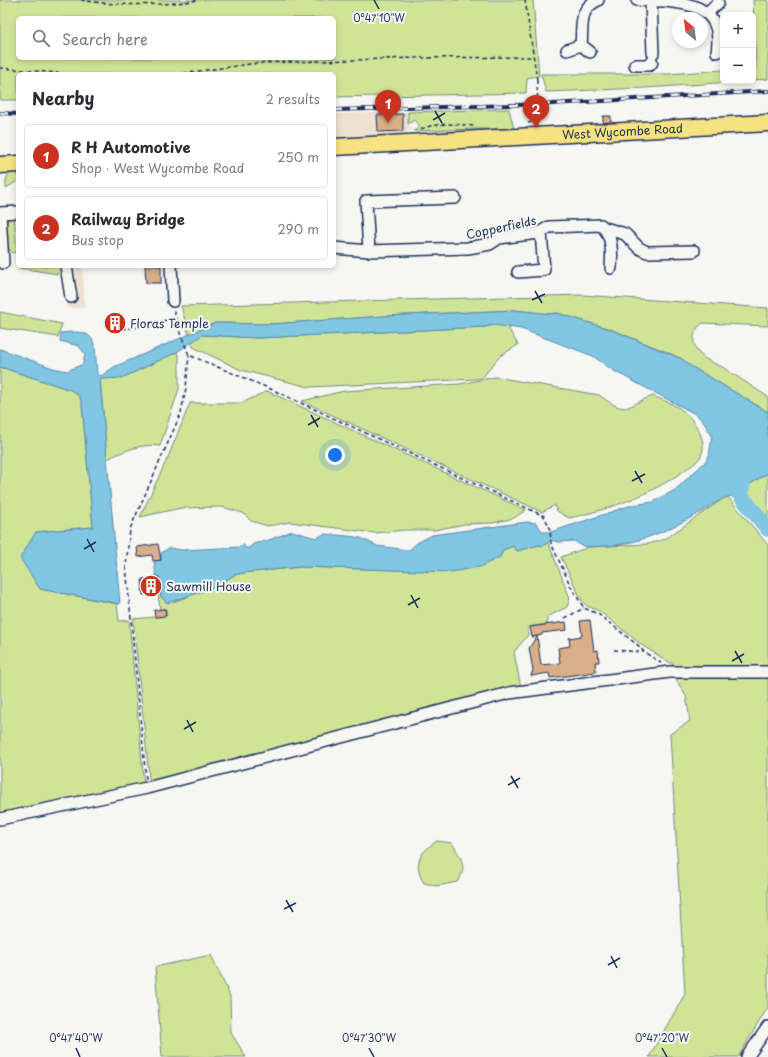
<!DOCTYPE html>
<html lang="en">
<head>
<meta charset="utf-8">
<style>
	:root { --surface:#fff; --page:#f7f7f7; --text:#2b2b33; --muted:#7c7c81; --line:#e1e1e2; --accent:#c8321e }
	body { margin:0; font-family:"Playpen Sans",sans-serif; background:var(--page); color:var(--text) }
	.controls { position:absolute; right:12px; top:12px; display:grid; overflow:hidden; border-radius:6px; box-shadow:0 2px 6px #0003 }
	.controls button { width:36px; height:36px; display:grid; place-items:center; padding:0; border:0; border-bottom:1px solid var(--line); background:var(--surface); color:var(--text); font:20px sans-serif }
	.compass { position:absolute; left:672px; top:12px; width:36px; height:36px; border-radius:50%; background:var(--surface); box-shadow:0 2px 6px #0003; rotate:331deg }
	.you { position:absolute; left:335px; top:455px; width:14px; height:14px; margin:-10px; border:3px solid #fff; border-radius:50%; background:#1a73e8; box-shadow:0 0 0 6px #1a73e833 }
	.badge { display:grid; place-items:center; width:26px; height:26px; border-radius:50%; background:var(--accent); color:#fff; font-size:13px; font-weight:700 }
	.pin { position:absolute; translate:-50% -33px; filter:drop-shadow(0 1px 2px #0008) }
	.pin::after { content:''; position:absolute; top:21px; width:14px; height:12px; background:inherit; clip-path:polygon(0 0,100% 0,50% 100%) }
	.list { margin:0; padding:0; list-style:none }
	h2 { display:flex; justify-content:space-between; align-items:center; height:52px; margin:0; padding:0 16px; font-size:17px }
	h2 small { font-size:13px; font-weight:400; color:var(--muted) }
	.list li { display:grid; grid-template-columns:26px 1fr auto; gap:12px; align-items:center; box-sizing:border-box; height:64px; margin:0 8px 8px; padding:0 8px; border:1px solid var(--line); border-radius:6px }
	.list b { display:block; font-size:15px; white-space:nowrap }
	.list p { margin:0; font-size:13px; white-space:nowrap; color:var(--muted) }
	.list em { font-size:13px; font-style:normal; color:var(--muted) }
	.icon { flex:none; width:22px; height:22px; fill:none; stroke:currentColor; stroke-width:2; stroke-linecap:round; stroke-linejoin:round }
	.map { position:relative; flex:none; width:768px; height:1057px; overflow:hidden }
	.search { position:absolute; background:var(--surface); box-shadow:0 2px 6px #0003; left:16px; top:16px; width:320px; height:44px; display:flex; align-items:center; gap:10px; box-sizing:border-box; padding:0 14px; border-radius:6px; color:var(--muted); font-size:15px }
	.panel { position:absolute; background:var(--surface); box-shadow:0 2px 6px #0003; left:16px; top:72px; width:320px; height:196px; border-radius:6px }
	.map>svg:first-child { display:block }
</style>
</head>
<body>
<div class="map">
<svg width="768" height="1057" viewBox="0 0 768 1057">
	<rect width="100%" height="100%" fill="#f6f6f2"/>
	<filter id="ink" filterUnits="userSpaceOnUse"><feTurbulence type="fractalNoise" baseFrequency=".025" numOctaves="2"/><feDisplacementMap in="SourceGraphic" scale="8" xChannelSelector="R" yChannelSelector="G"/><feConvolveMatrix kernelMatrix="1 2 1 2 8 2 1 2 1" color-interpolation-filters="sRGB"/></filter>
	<g filter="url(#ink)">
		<g fill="#ede1d2">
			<path d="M408,112V124L413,130L398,135L334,138V114Z"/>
			<path d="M65,266H82L85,308H67Z"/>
		</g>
		<g fill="#d0e498" stroke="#768a7b" fill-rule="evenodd">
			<path d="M0,0H533L539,76L527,78L526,93L334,97V74H18V100H0ZM18,18H334V58H18Z"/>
			<path d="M753,0H768V79L753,80V68H756Z"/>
			<path d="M723,70V81H746L646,88L546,92L541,74H669Z"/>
			<path d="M509,109L514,129H472L414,131L420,126L414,120L408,124V112Z"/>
			<path d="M18,170V181L6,188C5,177 7,173 18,170Z"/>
			<path d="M14,215L17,252L13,253C5,249 4,229 7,221C8,218 11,217 14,215Z"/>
			<path d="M20,266H65V275L19,268Z"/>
			<path d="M582,295L768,308V326L703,323C693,329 691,343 698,352C705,361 715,363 724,368C739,378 753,387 768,397V412L689,365L682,359L667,352L610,329L557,313L551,314L514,310L385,316L271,324L215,323L189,335L181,306Z"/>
			<path d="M0,312L62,324L58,337L0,328Z"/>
			<path d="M494,325L507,326L518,345L500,356L482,378L476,379L309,387L241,370L193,347L191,342L202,335L258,338L485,327Z"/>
			<path d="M177,352L179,356V389L160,446C141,443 124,451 107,459L100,379L122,378Z"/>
			<path d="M0,367L71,390L80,397L82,403L93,527L36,532L40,589L117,604L119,621L129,620L144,784L0,817Z"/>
			<path d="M495,377L599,395C629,417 624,406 653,396C662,400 675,404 683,411C694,419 707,440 702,453C700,461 691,466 685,470C650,495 611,509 569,518L557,511L555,505L542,512L302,401L344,391L460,384Z"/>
			<path d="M267,391L526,510L514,518L493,523L465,524L434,530H405L375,533L290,522L268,526L251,521L243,513L222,507L181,508L140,517L169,455L190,403H242Z"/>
			<path d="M768,473V529L740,495L744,488Z"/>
			<path d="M727,496L768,545V668L677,667L643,646L599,611L587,606L582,601L561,557L589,547L647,544L665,539Z"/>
			<path d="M548,542L570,598L567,607L547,617V624L528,627V635L514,652L521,688L150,785L133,619L166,616V609H160L158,594L160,593L161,597L173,602L217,586L234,575L243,573L301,567L431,571L494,559L500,557L503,550L513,546L517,551L539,545L543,546Z"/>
			<path d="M675,678H768V1007L738,1057H649L685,994L670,734L690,721L686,696Z"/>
			<path d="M437,841L452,843C460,856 469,868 457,882L437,886L424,883C412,864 420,852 437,841Z"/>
			<path d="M211,955L230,996L231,1033L246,1057H162L155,967Z"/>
		</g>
		<path fill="#81c6e2" stroke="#588aad" d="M514,310L551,314L557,313L610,329L682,359L689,365L768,412V473L744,488L740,495C723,495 710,507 696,515C666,531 635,546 601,546C591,547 581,548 575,541L558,542L551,540L543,546L539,545L517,551L513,546L503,550L500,557L480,567L451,572L301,567L243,573L234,575L217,586L167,603L161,597L159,577H156L154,561L161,560V553L169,548L182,550L240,547L243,544L245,548H249L253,544L269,540L292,531L316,538L325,534L348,536L361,538L377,546L409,550L417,543L432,535L527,522L536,523L543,532H551L632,505L653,502L675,490L705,462L709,456L712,436L704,423L697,415L614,371L593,356L521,329L494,325L485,327L258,338L202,335L177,352L122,378L100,379L120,604L40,589L20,558L36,532L93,527L82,404L80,397L71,390L0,367V349L53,368L67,371L83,364L85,354L79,346L60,341L61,333C100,328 94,343 97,374L101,376L114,367L215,323L271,324L385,316Z"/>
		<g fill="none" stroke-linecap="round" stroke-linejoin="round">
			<path stroke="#81c6e2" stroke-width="16" d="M745,474L740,495L768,529"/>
		</g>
		<g fill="#d8af89" stroke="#1b2f5e">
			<path d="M403,114V131L378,132L377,115Z"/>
			<path d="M603,116H611V122L603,123Z"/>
			<path d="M145,266H161V283H146Z"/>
			<path d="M111,319L122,321L120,328L109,326Z"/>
			<path d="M158,544L161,560L153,561L152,555L138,557L137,547Z"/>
			<path d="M159,577L160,593L143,595L142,579Z"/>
			<path d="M165,609L166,616L155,617L154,610Z"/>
			<path d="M590,620L594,651L598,650L599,662H595L596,672L550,678L549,673L531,676L533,670L529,648L537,636L532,637L530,627L566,622L567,630L542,633V635L537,636L541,665L560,663L558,648L570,646L569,638L582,636L580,621Z"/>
		</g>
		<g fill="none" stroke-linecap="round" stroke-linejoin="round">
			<g stroke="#1b2f5e" stroke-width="14">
				<g id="minor">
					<path d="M637,0C680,2 725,0 717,52"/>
					<path d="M651,1L653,53"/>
					<path d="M709,11L718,3"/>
					<path d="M581,45C583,26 578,9 598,0"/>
					<path d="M567,50L581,45L590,52"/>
					<path d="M635,65H650L652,62"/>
					<path d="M0,213L18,212"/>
					<path d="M0,214L3,263"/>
					<path d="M605,228L625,234L639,248L647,252L694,251"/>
					<path d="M334,248L369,251L468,248L490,244L499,238L539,233L549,227L601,225C613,235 612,254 611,268"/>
					<path d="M369,251L366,201L455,198"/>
					<path d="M66,266L71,297"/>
					<path d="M171,266L173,301"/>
					<path d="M518,272L544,270L541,232"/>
					<path d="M0,819L147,788L509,693L670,672H768"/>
					<path d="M747,1057L768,1027"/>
				</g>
			</g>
			<g stroke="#1b2f5e" stroke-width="19">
				<g id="highway">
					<path id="s1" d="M334,147L768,123"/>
					<path d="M0,165L18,164"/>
				</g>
			</g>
			<g stroke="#1b2f5e" stroke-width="1.5" stroke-dasharray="4 3" stroke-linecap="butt">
				<path d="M81,0C112,6 168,6 198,0"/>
				<path d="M525,0L537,80"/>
				<path d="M0,68L71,74"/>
				<path d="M177,74L258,63L416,58L533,57"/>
				<path d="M528,123L532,122L538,112"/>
				<path d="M421,129C438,122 457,124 474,126"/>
				<path d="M174,311L180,333L189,355L273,390L544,516L550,528L551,543L571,587L584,608L598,614L640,647L644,652L661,663"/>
				<path d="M122,329L140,327L175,318"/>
				<path d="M565,618L584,608"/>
				<path d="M614,650L644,652"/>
				<path d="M146,779L126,566L130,529L181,413L186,388L189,355"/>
			</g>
			<use href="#minor" stroke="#f6f6f2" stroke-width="11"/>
			<use href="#highway" stroke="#f7e281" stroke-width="16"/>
			<g stroke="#1b2f5e" stroke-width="4">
				<g id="rail">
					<path d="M334,110L552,104L768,91"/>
					<path d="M0,113L18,114"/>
				</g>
			</g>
			<use href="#rail" stroke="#f6f6f2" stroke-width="2.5" stroke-dasharray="8" stroke-linecap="butt"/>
			<path stroke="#1b2f5e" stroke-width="1.5" stroke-dasharray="4 3" stroke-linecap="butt" d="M537,80L538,112"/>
		</g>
	</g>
	<path fill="none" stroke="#1b2f5e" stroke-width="1.5" d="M374,0L379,9M435,111L442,123M433,120L445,113M535,291L542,303M532,300L545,294M311,415L318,427M308,425L320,418M635,471L642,483M632,481L645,474M87,539L94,552M84,549L96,542M411,595L418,608M408,605L420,598M735,651L742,663M732,661L744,654M187,720L193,732M184,729L196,722M511,776L518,788M508,785L520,778M286,900L293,912M284,909L296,903M611,956L617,968M608,965L620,958M76,1048L80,1057M369,1048L374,1057M662,1048L667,1057"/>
	<defs>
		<g id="building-disc" transform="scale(1.15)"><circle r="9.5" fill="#c8321e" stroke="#f6f6f2"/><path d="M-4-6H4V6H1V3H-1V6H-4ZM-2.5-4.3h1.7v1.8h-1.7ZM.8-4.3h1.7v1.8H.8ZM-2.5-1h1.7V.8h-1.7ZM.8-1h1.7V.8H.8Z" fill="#fff"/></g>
	</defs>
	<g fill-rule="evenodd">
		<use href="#building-disc" x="115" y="323"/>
		<use href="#building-disc" x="151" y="586"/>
	</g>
	<g text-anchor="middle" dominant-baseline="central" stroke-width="4" stroke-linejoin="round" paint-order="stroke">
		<g font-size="12" fill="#1b2f5e" stroke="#f6f6f2">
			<text stroke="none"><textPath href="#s1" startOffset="289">West Wycombe Road</textPath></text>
			<text transform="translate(501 227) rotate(-12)">Copperfields</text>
		</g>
		<g font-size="12" fill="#1b2f5e" stroke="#f6f6f2" text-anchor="start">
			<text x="130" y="323">Floras Temple</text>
			<text x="166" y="586">Sawmill House</text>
		</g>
	</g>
	<g font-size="10" text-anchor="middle" fill="#1b2f5e" stroke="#f6f6f2" stroke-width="4" stroke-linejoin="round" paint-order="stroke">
		<text x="379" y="22">0°47'10"W</text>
		<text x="76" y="1042">0°47'40"W</text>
		<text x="369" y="1042">0°47'30"W</text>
		<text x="662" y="1042">0°47'20"W</text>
	</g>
</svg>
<div class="controls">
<button>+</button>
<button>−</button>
</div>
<svg class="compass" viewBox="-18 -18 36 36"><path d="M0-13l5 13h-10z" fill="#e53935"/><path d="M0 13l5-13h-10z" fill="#7c7c81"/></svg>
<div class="you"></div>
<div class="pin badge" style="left:388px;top:123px">1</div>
<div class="pin badge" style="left:536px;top:128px">2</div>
<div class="search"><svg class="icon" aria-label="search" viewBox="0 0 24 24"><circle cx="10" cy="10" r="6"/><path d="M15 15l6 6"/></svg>Search here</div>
<section class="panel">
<h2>Nearby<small>2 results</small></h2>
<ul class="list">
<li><span class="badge">1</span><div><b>R H Automotive</b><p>Shop · West Wycombe Road</p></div><em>250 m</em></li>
<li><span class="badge">2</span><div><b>Railway Bridge</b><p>Bus stop</p></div><em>290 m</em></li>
</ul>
</section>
</div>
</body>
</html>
